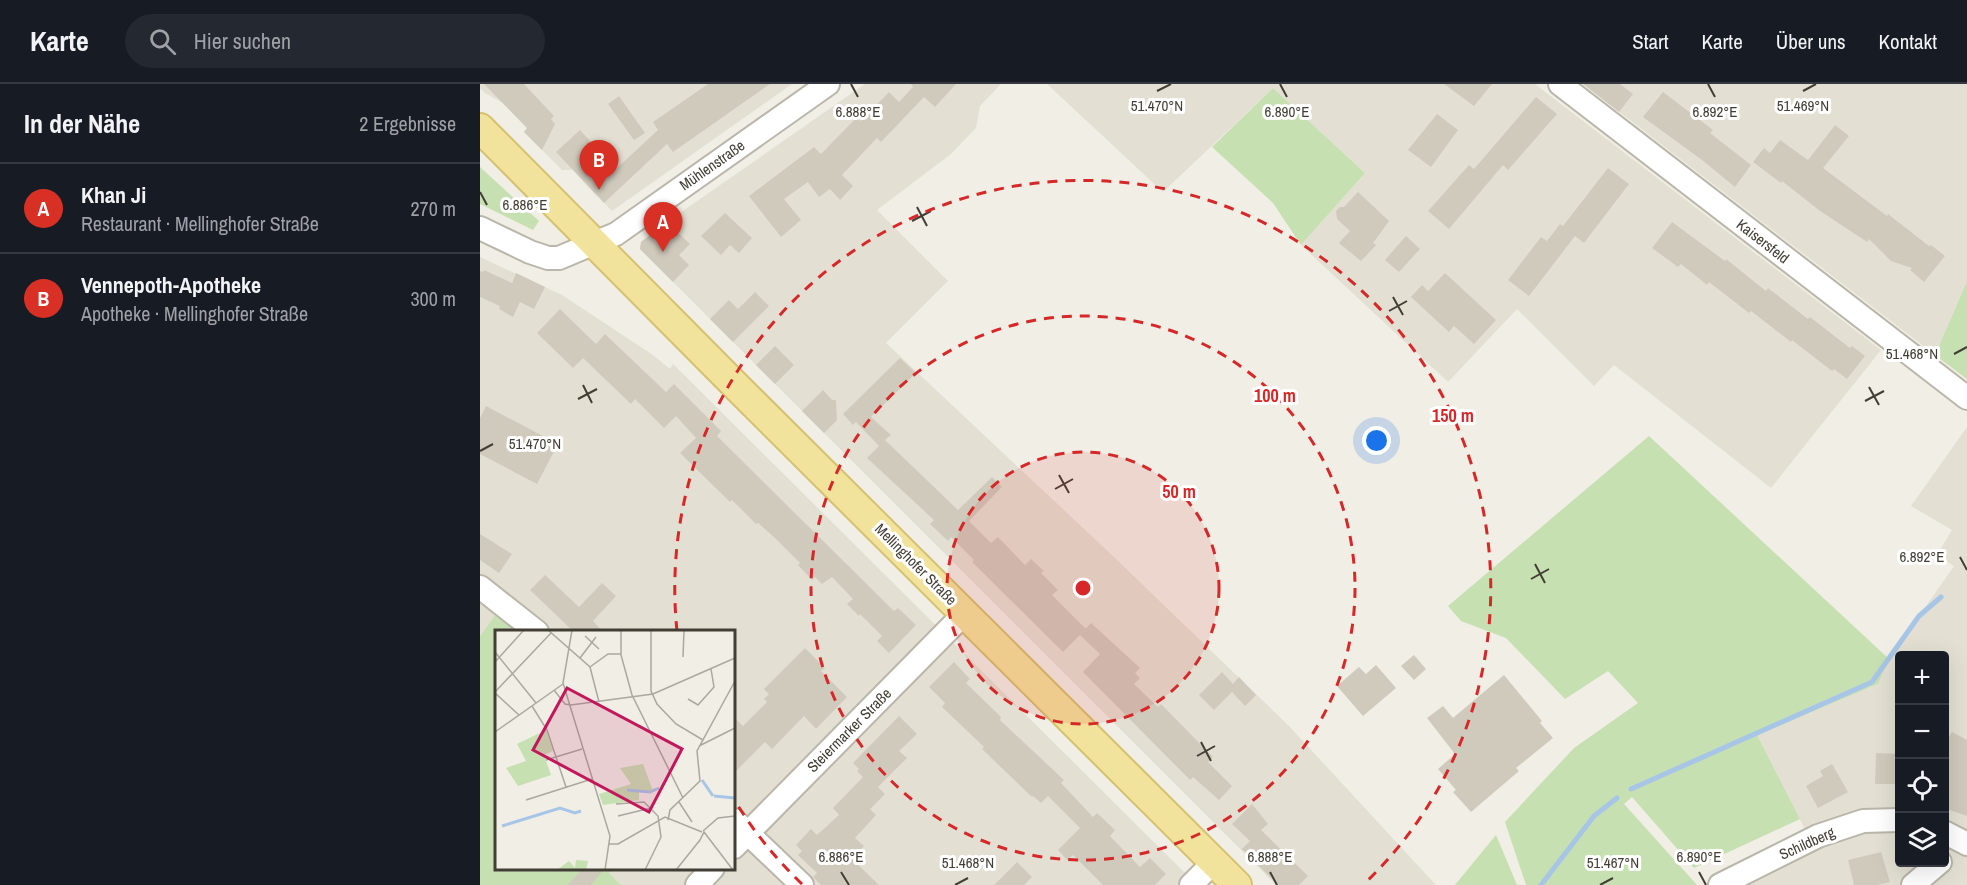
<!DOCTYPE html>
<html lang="de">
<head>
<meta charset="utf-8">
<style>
	:root { --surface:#171b24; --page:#242831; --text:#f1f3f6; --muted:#9ea1a6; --line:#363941; --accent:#d93025 }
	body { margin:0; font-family:"Archivo Narrow",sans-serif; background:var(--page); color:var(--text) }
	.controls { position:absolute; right:18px; bottom:18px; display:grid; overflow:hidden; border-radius:6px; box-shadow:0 6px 24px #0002 }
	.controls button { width:54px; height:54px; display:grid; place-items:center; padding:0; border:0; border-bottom:2px solid var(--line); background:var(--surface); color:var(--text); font:30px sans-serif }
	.you { position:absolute; left:897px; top:357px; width:21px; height:21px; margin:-15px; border:4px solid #fff; border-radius:50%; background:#1a73e8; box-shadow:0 0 0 9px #1a73e833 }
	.badge { display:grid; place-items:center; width:39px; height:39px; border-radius:50%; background:var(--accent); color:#fff; font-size:20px; font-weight:700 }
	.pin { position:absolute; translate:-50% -50px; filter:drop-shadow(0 2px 3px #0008) }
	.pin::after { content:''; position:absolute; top:32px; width:21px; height:18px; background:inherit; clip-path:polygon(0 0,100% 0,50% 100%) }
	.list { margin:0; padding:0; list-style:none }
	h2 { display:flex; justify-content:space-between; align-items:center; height:78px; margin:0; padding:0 24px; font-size:26px }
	h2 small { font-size:20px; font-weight:400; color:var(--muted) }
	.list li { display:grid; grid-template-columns:39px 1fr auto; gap:18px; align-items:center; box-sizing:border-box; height:90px; padding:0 24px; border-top:2px solid var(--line) }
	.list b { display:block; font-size:22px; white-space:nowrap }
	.list p { margin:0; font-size:20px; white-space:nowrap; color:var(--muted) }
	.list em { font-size:20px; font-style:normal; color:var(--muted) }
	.icon { flex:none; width:33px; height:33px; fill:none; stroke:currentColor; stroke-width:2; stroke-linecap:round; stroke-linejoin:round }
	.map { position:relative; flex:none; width:1487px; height:801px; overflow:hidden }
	header { display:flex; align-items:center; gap:36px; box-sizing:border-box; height:84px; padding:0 30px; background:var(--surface); border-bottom:2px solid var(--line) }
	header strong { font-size:28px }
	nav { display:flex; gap:33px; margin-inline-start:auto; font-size:21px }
	.search { width:420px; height:54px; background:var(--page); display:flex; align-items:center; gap:15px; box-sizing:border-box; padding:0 21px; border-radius:33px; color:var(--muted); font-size:22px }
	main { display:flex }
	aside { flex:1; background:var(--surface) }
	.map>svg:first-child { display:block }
</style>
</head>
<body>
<header>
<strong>Karte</strong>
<div class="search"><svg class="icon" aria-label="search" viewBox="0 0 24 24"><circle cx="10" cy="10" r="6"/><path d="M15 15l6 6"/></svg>Hier suchen</div>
<nav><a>Start</a><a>Karte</a><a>Über uns</a><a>Kontakt</a></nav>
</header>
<main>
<aside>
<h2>In der Nähe<small>2 Ergebnisse</small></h2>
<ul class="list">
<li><span class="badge">A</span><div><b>Khan Ji</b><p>Restaurant · Mellinghofer Straße</p></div><em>270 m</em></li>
<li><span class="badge">B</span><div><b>Vennepoth-Apotheke</b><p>Apotheke · Mellinghofer Straße</p></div><em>300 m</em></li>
</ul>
</aside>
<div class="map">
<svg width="1487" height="801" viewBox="0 0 1487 801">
	<rect width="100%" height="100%" fill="#f0eee5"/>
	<g fill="#e3e0d3" fill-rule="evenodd">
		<path d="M0,0H312L132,127L93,86H82L44,48L47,44L23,19L5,9L0,4Z"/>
		<path d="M385,0H521L500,22L496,44L471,70L397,126L468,197L406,259L635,474L809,642L956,801H796L160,165L161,158L187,138Z"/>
		<path d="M567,0H1055L1401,266L1291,404L1134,281L1114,302L1037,225L968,298L821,161L885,89L793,4L683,108Z"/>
		<path d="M1103,0H1487V197L1455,271Z"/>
		<path d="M0,173L82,211L173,271L190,285L193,280L717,801H141L128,789L132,785L254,784V548L73,547L31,511L0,552Z"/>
		<path d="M1487,343V801H1260L1335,765L1277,651L1398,600L1409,575L1474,482L1457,471L1472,446L1431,422ZM1420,572H1464V778H1420Z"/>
	</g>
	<g fill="#c6e0b2">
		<path d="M793,4L885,89L821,161L793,119L732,63Z"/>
		<path d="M0,83L59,137L53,146L0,120Z"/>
		<path d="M1487,197V295L1455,271Z"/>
		<path d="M1169,352L1409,575L1398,600L1277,651L1320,735L1214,784L1152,713L1144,720L1217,801H1046L1025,738L1094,664L1158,619L1128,587L1085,615L1026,554L981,537L968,522Z"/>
		<path d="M16,530L39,547L16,548V784L132,785L129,789L141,801H0V552Z"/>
		<path d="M1016,751L1037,801H975Z"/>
	</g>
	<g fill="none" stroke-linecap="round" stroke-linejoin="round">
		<g stroke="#a7c6e7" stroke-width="5">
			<path d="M1151,705L1392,598L1439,532L1461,513"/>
			<path d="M1061,801L1114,732L1137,714"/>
		</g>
	</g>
	<g fill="#d0cabc">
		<path d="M4,0H44L74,32L71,35L75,40L62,66L44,48L47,44Z"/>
		<path d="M228,0H290L193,68L187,60L124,119L76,68L100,46L136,85L178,46L173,38Z"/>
		<path d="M431,0H476L455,23L444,13L401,58L397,54L362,91L373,102L360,116L350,105L339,113L328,98L304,115L321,136L301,153L269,112L334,63L341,70L377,33L381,37L409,8L419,18L433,3Z"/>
		<path d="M964,0H1012L994,22Z"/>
		<path d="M1103,0H1140L1153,10L1139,28Z"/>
		<path d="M1183,8L1233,46L1230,49L1271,81L1255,103L1222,76L1163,33Z"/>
		<path d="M139,12L165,49L154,56L128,20Z"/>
		<path d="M1056,13L1077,30L1028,86L1023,81L969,145L948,127L989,81L994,85Z"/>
		<path d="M957,30L978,46L951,83L928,66Z"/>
		<path d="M1355,41L1369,52L1343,84L1407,132L1408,130L1449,162L1451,161L1465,172L1444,198L1430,186L1432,184L1411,177L1389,155L1387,158L1340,127L1302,97L1301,99L1273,78L1284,64L1290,69L1300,56L1328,76Z"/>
		<path d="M1128,84L1149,100L1104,159L1095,152L1049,212L1028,196L1061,153L1067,157L1080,140L1083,142Z"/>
		<path d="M878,108L909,137L893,159L896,161L881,177L859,159L870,147L857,135L856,127L860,123H864Z"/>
		<path d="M245,129L272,154L259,169L250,161L241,171L221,152Z"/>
		<path d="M187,138L210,160L199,171L209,181L193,198L160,165L161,158Z"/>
		<path d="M1192,138L1245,177L1246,175L1286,207L1288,204L1328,235L1330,233L1370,264L1372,262L1385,272L1367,295L1354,285L1352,287L1312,256L1311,258L1271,227L1269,229L1229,198L1227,201L1201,180L1198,183L1172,164Z"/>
		<path d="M926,152L940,165L919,188L905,176Z"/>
		<path d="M4,186L32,199L36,189L65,203L54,225L40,218L33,233L19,225L20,222L0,213V187L3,188Z"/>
		<path d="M965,189L1016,236L994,260L974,242L969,248L931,213L942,201L948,207Z"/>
		<path d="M275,208L289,222L253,258L230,235L249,216L258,225Z"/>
		<path d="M80,225L116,260L125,250L186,308L194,300L241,347L237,352L414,527L418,524L436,541L409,569L397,557L402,552L380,530L379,532L367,520L373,515L352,493L342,500L335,493L332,496L318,481L320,479L296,455L278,439L276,440L252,416L250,418L200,369L216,354L196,332L184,344L155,315L151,320L103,274L93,284L57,249Z"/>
		<path d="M295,262L314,281L295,300L276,281Z"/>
		<path d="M420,274L436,289L391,333L411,351L405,356L478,426L512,393L522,403L489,437L511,459L518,453L545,481L551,475L564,487L561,489L578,506L572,511L606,545L583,568L492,478L494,476L471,453L468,457L450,440L454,436L387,374L399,362L376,338L373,341L363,330Z"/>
		<path d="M343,306L352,316H356L357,336L344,349L322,327Z"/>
		<path d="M6,322L78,360L57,400L0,370V334Z"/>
		<path d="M0,450L32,470L19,489L0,476Z"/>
		<path d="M65,491L99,523L122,499L136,512L113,537L123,548H94L50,506Z"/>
		<path d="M611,539L660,584L655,589L660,594L654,600L678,623L681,620L733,673L728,678L752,702L739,716L713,693L710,696L603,588L620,570L600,551Z"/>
		<path d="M325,564L345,584L341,587L367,613L336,645L324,632L292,665L285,658L254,689V633L263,642L287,618L284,615L289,610L284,605Z"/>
		<path d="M934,571L946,585L934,596L921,582Z"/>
		<path d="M474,578L490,595L486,599L521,633L520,636L584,696L581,699L613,733L617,729L635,746L630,752L660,783L670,774L686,790L675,801H623L593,771L587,776L578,766L600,744L568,712L561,719L553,712L552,713L502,665L504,663L462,623L465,619L449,603Z"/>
		<path d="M896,581L916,604L883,632L857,602L879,583L886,590Z"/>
		<path d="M742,588L753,600L759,593L776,611L765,622L752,608L734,626L719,611Z"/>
		<path d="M1024,591L1062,637L1060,639L1073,654L1036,684L1039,687L991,728L973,708L976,706L958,685L975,670L947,634L963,622L973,634Z"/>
		<path d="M419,632L437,650L419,667L427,674L398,703L405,710L390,725L396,731L375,754L384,762L372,775L399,801H341L333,793L337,789L318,771L322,767L316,761L331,745L337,751L359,731L353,724L383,693L377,687L379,685L373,679Z"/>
		<path d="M1472,648L1487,656V732L1464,724V662Z"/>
		<path d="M1396,669L1419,670V700H1395Z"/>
		<path d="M1352,680L1368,708L1338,724L1326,702L1343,692L1340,687Z"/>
		<path d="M772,720L788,740L781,746L828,792L819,801H798L762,765L770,757L752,740Z"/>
		<path d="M1401,768L1410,798L1398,801H1374L1368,776Z"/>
		<path d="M537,778L552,793L544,801H514Z"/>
		<path d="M103,784H125L111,801H88Z"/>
	</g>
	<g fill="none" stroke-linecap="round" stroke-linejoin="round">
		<g stroke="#bab6a9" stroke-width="26">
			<g id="minor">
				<path d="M1080,0L1487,314"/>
				<path d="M0,144L50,168L68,174H79L136,150L348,0"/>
				<path d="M0,503L57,548"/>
				<path d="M254,736L322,801"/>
				<path d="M1464,748L1487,760"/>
				<path d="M254,763L485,529"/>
				<path d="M217,801L233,784"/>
				<path d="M711,801L734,778"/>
				<path d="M1240,801L1338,752L1383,737L1420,736"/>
				<path d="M1433,801L1460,778"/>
			</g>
		</g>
		<g stroke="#d5c16e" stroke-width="32">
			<path id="major" d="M0,44L258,304L757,801"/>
		</g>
		<use href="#minor" stroke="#fff" stroke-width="22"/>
		<use href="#major" stroke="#f2e39c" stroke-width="28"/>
	</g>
	<path fill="none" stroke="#423e35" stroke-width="2" d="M371,0L378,13M800,0L807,13M1228,0L1235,13M677,7L691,0M1323,7L1336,0M0,108L7,121M437,123L447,142M432,137L451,127M913,213L923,231M909,227L927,217M1474,270L1487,263M103,301L112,319M1389,303L1399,321M98,315L117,305M1385,317L1404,307M0,367L13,360M579,391L589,409M575,405L593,395M1480,473L1487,486M1055,480L1065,499M1051,495L1069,485M721,658L731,677M717,672L735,662M361,788L369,801M790,788L797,801M1219,788L1226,801M475,801L488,794M1120,801L1133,794"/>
	<circle cx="603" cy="504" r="136" fill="#d62828" fill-opacity=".12"/>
	<g fill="none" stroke="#d62828" stroke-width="3" stroke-dasharray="10 8">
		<circle cx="603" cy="504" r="136"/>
		<circle cx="603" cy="504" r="272"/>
		<path d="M322 800A408 408 0 0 1 255 717M197 547A408 408 0 1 1 884 800"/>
	</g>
	<g text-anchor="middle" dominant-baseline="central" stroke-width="6" stroke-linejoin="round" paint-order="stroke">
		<g font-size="15" fill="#423e35" stroke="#fff">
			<text transform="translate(232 81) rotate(-35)">Mühlenstraße</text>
			<text transform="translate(1283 157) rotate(38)">Kaisersfeld</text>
			<text transform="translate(436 480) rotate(45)">Mellinghofer Straße</text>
			<text transform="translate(369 646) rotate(-45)">Steiermarker Straße</text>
			<text transform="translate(1327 759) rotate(-24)">Schildberg</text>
		</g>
	</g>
	<g transform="translate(15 546)">
		<rect width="240" height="240" fill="#f0eee5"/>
		<path d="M51,100L58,121L49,125L56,145L23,156L11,138L31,131L22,114ZM148,134L158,161H144V170L108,175L104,164L136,154L125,138ZM81,230L93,231L91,240H62L74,231L80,238Z" fill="#c6e0b2"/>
		<path fill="none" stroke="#a7c6e7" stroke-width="3" d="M207,150L218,166M132,160L155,162L164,158M219,166L240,168M7,196L65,178L80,183L86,181"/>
		<path fill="none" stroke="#aaa89f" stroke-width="1.5" d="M53,0L95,37L104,72M77,0L68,53L115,206L110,240M126,0V25L137,65L188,168M156,0V61L162,74L181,94L208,110M90,6L104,19M0,22L41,73M188,27L189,0M85,28L101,7M0,32L29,0M95,37L113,24H126M59,60L70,74L76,75L158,64L240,28M0,62L56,3M0,63L24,85M193,69L203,75L219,57L216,39M37,76L52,100L71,157M0,102L68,54M204,116L240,98M51,130L87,119M31,170L97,149M184,172L197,192M121,174L149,172L163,186L166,207L150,240M123,186L156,178M173,190L175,180L205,151L202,121L240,51M208,201L223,188L240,186M204,212L209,202L238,240M114,214H123L170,187L207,202M181,240L205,210"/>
		<path fill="#c2185b" fill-opacity="0.15" stroke="#c2185b" stroke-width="3" d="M72,58L187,119L154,182L38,120Z"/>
		<rect width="240" height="240" fill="none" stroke="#423e35" stroke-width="3"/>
	</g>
	<g font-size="15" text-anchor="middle" fill="#423e35" stroke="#fff" stroke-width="6" stroke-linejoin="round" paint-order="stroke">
		<text x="677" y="27">51.470°N</text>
		<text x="1323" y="27">51.469°N</text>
		<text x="378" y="33">6.888°E</text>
		<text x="807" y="33">6.890°E</text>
		<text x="1235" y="33">6.892°E</text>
		<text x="45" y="126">6.886°E</text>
		<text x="1432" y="275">51.468°N</text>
		<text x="55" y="365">51.470°N</text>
		<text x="1442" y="478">6.892°E</text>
		<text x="361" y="778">6.886°E</text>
		<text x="790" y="778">6.888°E</text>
		<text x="1219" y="778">6.890°E</text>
		<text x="488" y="784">51.468°N</text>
		<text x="1133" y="784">51.467°N</text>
	</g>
	<circle cx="603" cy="504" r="9" fill="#d62828" stroke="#fff" stroke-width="3"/>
	<g font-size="18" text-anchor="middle" font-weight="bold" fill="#d62828" stroke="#fff" stroke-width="6" stroke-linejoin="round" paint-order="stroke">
		<text x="795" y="318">100 m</text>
		<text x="973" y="338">150 m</text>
		<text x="699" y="414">50 m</text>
	</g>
</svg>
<div class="controls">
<button>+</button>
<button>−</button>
<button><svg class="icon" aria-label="locate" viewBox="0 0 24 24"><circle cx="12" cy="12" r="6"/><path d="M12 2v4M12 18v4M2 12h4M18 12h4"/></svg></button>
<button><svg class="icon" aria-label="layers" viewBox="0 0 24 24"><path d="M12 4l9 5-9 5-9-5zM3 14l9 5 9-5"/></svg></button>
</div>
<div class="you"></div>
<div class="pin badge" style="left:183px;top:168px">A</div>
<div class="pin badge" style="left:119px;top:106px">B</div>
</div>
</main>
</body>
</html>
